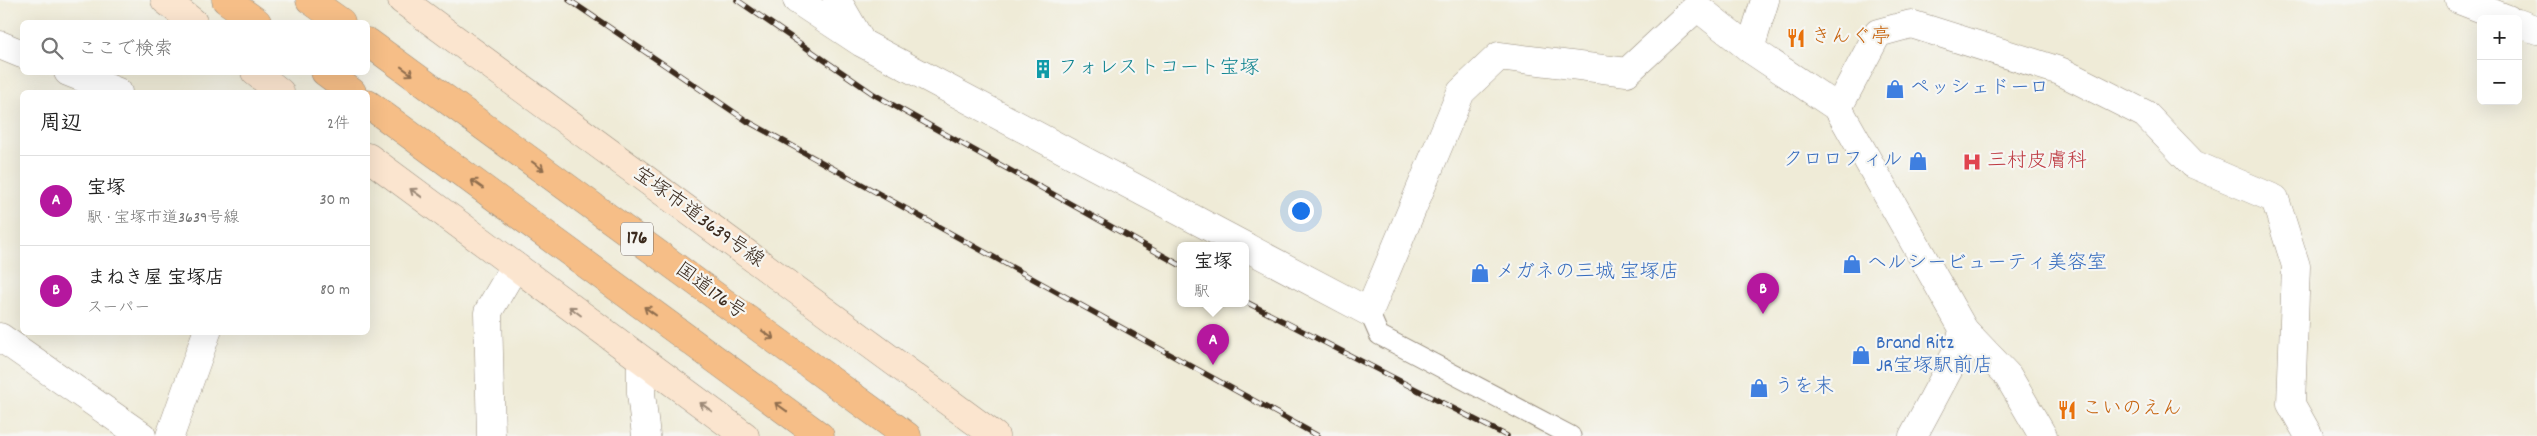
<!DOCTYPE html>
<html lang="ja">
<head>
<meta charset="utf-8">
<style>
	:root { --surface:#fff; --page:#f6f6f6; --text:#222; --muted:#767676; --line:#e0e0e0; --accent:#b5179e }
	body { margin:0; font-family:Dekko,"Klee One",sans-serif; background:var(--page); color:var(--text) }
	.controls { position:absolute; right:15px; top:15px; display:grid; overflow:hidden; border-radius:8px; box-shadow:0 5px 20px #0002 }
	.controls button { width:45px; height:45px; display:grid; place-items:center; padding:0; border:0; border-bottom:1px solid var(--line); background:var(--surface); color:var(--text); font:25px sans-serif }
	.you { position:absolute; left:1300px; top:210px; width:18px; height:18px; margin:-12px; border:4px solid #fff; border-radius:50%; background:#1a73e8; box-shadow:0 0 0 8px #1a73e833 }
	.badge { display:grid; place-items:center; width:32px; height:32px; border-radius:50%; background:var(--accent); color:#fff; font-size:16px; font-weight:700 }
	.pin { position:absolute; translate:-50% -41px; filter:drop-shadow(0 1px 2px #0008) }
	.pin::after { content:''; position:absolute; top:26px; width:18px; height:15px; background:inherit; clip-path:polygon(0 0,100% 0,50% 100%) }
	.popup { position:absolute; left:1177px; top:242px; width:72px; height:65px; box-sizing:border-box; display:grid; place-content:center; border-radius:8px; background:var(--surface); filter:drop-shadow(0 1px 4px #0005); font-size:16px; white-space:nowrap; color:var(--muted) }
	.popup b { font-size:19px; color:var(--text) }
	.popup::after { content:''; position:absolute; left:50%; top:100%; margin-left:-10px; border:10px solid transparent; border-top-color:var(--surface) }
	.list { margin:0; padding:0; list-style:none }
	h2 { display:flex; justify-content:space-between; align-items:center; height:65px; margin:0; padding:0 20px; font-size:21px }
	h2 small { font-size:16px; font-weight:400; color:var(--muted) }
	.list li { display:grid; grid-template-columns:32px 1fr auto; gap:15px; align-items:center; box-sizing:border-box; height:90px; padding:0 20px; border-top:1px solid var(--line) }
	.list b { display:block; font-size:19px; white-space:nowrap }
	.list p { margin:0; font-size:16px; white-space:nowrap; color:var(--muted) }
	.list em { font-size:16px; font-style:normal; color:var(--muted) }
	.icon { flex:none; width:28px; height:28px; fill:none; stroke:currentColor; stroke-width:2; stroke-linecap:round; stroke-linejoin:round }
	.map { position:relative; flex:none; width:2537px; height:436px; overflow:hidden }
	.search { position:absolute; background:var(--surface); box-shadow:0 5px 20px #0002; left:20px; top:20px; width:350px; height:55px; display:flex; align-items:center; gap:12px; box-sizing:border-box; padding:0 18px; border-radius:8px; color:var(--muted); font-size:19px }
	.panel { position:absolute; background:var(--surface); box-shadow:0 5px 20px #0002; left:20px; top:90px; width:350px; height:245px; border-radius:8px }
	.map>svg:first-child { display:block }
</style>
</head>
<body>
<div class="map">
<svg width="2537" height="436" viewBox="0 0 2537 436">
	<rect width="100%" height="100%" fill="#f6f6f2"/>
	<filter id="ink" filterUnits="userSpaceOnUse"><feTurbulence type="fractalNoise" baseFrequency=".02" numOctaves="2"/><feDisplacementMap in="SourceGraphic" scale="10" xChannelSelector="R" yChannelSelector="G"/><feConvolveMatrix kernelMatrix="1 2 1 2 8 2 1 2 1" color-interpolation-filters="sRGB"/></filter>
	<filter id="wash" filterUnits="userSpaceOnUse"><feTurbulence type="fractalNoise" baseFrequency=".0096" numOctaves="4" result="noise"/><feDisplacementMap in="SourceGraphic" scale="20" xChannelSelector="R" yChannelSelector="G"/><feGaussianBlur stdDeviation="1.12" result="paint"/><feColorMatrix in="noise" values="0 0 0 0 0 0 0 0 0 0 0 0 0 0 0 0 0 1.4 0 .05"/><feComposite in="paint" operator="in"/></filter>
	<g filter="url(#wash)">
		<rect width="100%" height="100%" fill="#efebd7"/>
	</g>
	<g filter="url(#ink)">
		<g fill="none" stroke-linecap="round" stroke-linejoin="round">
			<g stroke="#958a7a" stroke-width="21">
				<path id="lane" d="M1369,312L1379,335L1571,436"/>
			</g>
			<g stroke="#958a7a" stroke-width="29">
				<g id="street">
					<path d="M797,0L862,43L1245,246"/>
					<path d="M837,0L859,38"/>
					<path d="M2459,0L2508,19"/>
					<path d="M2518,23L2537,30"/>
					<path d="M0,45L22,54"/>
					<path d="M1750,49L1765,0"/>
					<path d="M68,72L118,92"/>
					<path d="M1838,108L1878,33L1911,24L2060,71L2145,114L2193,164L2275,199L2296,266L2291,404L2309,436"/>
					<path d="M1246,247L1369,312L1461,92L1499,56L1627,72L1697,7L1750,49L1838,108L1964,330L1950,367L1913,436"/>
					<path d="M1964,330L2008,376L2043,436"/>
					<path d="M0,337L142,436"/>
					<path d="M641,360V393L646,436"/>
					<path d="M170,436L207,332"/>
					<path d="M491,436L488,312L515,266"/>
				</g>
			</g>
			<g stroke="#958a7a" stroke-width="29">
				<g id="secondary">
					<path d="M165,0L193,22"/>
					<path d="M402,0L995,436"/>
					<path d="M255,72L280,92"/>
					<path d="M368,157L745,436"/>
				</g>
			</g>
			<g stroke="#958a7a" stroke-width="29">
				<g id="highway">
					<path d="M226,0L257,22"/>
					<path d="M310,0L341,22"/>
					<path d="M368,42L907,436"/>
					<path d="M325,72L352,92"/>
					<path d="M368,104L820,436"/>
				</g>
			</g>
			<use href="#lane" stroke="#fff" stroke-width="19"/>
			<use href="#street" stroke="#fff" stroke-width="28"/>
			<use href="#secondary" stroke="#fbe5cf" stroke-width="28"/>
			<use href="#highway" stroke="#f6be87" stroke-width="28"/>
			<g stroke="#3b2a1e" stroke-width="5.5">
				<g id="rail">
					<path d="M569,0L747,121L1318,436"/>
					<path d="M737,0L875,95L1180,265"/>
					<path d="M1246,302L1507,436"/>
				</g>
			</g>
			<use href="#rail" stroke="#f6f6f2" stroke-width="4" stroke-dasharray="11" stroke-linecap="butt"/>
		</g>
		<defs><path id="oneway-shaft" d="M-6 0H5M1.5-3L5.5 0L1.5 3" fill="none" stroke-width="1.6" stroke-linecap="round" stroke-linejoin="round" transform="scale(1.25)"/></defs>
		<g stroke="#8f6d4d">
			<use href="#oneway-shaft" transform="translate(407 71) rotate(36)"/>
			<use href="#oneway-shaft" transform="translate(538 166) rotate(36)"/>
			<use href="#oneway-shaft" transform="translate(477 184) rotate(-144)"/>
			<use href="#oneway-shaft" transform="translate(650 311) rotate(-144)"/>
			<use href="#oneway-shaft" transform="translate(768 335) rotate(36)"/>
			<use href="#oneway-shaft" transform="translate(781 407) rotate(-144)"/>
		</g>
		<g stroke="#9b8876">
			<use href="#oneway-shaft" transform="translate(416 193) rotate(-144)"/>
			<use href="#oneway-shaft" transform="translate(575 311) rotate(-143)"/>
			<use href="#oneway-shaft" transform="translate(706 407) rotate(-144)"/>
		</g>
	</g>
	<defs>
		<g id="restaurant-bare" transform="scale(1.5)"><path d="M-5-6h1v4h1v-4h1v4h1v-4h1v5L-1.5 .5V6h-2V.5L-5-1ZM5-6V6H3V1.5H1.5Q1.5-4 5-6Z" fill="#e8710a" stroke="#f6f6f2" stroke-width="2.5" paint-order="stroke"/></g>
		<g id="building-bare" transform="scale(1.5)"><path d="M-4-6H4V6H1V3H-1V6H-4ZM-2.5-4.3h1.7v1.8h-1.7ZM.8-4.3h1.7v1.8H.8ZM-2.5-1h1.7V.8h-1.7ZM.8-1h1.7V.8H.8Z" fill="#0f9aa8" stroke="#f6f6f2" stroke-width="2.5" paint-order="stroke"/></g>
		<g id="shop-bare" transform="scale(1.5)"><path d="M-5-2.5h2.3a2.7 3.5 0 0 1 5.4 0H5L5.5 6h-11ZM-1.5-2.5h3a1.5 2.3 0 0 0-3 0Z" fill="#3f7fe0" stroke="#f6f6f2" stroke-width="2.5" paint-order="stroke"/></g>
		<g id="hospital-bare" transform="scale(1.5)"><path d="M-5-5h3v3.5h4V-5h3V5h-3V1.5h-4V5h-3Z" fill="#e0444e" stroke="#f6f6f2" stroke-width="2.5" paint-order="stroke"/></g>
	</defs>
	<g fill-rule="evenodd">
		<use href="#restaurant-bare" x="1796" y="38"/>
		<use href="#building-bare" x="1043" y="69"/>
		<use href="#shop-bare" x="1895" y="89"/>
		<use href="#shop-bare" x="1918" y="161"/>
		<use href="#hospital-bare" x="1972" y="162"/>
		<use href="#shop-bare" x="1852" y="264"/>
		<use href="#shop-bare" x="1480" y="273"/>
		<use href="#shop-bare" x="1861" y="355"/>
		<use href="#shop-bare" x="1759" y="388"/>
		<use href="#restaurant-bare" x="2067" y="410"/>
	</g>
	<g text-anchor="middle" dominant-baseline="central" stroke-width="4.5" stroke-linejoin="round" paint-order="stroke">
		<rect fill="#f6f6f2" stroke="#73675e" stroke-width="1" x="621" y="222.5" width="32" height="33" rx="4"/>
		<g font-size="19" font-weight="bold" fill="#3b2a1e">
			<text x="637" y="239">176</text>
		</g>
		<g font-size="20" fill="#c56008" stroke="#f6f6f2" text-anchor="start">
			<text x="1811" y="38">きんぐ亭</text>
			<text x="2082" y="410">こいのえん</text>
		</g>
		<g font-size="20" fill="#0d838f" stroke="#f6f6f2" text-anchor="start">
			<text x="1058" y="69">フォレストコート宝塚</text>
		</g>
		<g font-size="20" fill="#366cbe" stroke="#f6f6f2" text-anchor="start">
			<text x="1910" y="89">ペッシェドーロ</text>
			<text x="1903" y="161" text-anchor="end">クロロフィル</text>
			<text x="1867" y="264">ヘルシービューティ美容室</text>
			<text x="1495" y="273">メガネの三城 宝塚店</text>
			<text x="1876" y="344">Brand Ritz<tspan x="1876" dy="23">JR宝塚駅前店</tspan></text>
			<text x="1774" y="388">うを末</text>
		</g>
		<g font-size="20" fill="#be3a42" stroke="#f6f6f2" text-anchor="start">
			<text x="1987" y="162">三村皮膚科</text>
		</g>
		<g font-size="20" fill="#3b2a1e" stroke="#f6f6f2">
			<text transform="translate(698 218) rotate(36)">宝塚市道3639号線</text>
			<text transform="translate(710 292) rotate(36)">国道176号</text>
		</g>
	</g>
</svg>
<div class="controls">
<button>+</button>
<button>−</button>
</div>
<div class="you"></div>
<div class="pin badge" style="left:1213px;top:365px">A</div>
<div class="popup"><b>宝塚</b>駅</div>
<div class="pin badge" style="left:1763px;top:314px">B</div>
<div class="search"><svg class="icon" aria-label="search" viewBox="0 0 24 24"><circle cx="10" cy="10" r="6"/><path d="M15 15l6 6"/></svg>ここで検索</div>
<section class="panel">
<h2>周辺<small>2件</small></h2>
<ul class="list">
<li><span class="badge">A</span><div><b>宝塚</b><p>駅 · 宝塚市道3639号線</p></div><em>30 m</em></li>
<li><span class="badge">B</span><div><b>まねき屋 宝塚店</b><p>スーパー</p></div><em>80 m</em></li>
</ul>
</section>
</div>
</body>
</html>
